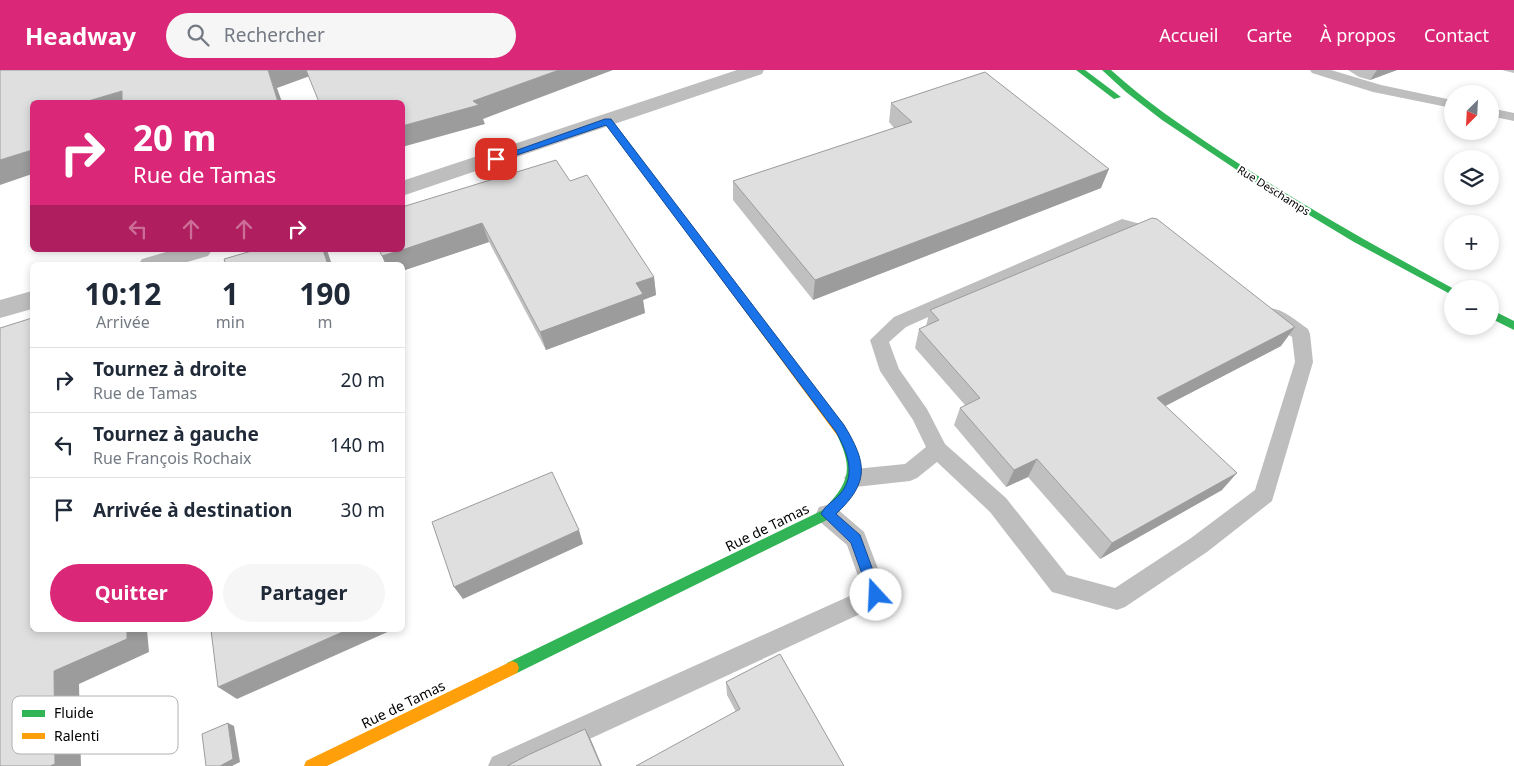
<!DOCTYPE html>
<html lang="fr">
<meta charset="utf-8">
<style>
body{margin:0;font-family:"Noto Sans",sans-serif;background:#f6f6f7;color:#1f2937;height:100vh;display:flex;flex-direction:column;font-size:19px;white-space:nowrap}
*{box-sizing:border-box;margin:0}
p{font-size:16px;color:#747a83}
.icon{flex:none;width:28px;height:28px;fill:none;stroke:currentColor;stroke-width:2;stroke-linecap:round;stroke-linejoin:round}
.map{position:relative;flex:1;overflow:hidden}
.sheet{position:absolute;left:30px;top:192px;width:375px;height:370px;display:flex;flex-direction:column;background:#fff;border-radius:8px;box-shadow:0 2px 8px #0003}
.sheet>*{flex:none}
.banner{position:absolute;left:30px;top:30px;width:375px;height:152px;border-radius:8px;box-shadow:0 2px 8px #0003;background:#db2777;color:#fff;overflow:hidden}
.needle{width:32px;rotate:204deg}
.controls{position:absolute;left:1444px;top:15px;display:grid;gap:10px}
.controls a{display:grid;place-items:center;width:55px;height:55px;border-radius:50%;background:#fff;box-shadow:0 2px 8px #0003;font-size:25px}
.pin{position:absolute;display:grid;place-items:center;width:42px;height:42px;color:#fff;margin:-21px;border-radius:10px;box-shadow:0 2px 8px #0006}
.me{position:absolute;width:55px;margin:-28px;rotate:340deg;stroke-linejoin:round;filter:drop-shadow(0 0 4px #0008)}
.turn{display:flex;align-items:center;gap:18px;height:105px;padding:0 20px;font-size:22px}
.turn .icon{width:65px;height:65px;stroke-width:2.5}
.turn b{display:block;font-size:35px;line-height:42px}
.lanes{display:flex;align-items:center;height:48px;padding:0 20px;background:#0003;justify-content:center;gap:25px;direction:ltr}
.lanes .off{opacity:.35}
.eta{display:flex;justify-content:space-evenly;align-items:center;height:85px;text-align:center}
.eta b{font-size:30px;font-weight:700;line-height:35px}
.button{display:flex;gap:10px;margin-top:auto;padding:10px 20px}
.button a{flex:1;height:58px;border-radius:30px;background:#db2777;color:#fff;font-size:20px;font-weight:700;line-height:58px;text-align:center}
.button a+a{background:#f6f6f7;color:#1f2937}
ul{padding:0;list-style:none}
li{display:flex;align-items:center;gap:15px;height:65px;padding:0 20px;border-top:1px solid #e0e1e3}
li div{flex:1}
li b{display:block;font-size:19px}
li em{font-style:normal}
header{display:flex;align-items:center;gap:30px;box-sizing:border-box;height:70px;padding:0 25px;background:#db2777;color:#fff}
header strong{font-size:24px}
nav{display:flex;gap:28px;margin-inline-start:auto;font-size:18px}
.search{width:350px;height:45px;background:#f6f6f7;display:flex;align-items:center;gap:12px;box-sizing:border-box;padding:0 18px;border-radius:28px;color:#747a83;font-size:19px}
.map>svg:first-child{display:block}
</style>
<header>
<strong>Headway</strong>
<div class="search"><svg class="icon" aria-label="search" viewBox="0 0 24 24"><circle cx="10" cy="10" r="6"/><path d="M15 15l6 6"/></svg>Rechercher</div>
<nav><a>Accueil</a><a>Carte</a><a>À propos</a><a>Contact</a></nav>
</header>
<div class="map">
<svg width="1514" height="696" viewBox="0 0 1514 696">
<rect width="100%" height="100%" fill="#fff"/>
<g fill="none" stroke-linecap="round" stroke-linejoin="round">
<path fill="#bebebe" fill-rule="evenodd" d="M1310 0H1331L1381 15 1452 30V38L1373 22 1312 3Z
M1490 38 1514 43V51L1490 46Z
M1122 149 1163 160 1165 164 1163 168 1157 170 1123 160 906 257 889 272 899 299 927 339 945 374 1006 428 1067 505 1115 518 1191 468 1255 420 1295 292 1292 267 1265 249 1262 244 1265 239C1279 235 1296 251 1308 259L1310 264 1313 292 1272 431 1207 482 1125 537 1117 540 1052 522 990 442 937 392 917 408 910 411 855 417 848 414 844 408 848 402 855 399 905 394 926 377 913 350 880 301 870 270 894 247Z
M827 435 835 437 864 462 888 525 884 533 531 696H488L492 687 863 520 847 475 819 451 816 444 819 437Z"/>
<path fill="#bebebe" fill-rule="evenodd" d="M737 0H764L762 4 402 126V111Z
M173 180H212L208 186 177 195H138L142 189Z
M32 221V239L0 248V230Z"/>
<path fill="#30b455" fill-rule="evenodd" d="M1076 0H1085L1121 27 1114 29Z
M1102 0H1111C1145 31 1182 56 1221 82 1296 132 1375 176 1454 219H1452V225L1354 172 1261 116 1162 50 1126 22Z
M605 49H611L663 118V122H657L605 53Z
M1490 239 1514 251V260L1490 248Z
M843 360 847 362C867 402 862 416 831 448L517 603 512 605 507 603 505 598 507 593 823 440C849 413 854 400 837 365L839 362Z"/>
<path fill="#ff9f0a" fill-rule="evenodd" d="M660 117 663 118 847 362 849 365 847 368H839L657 122V118Z
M512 591 517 593 519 598 517 603 327 696H304L306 691Z"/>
</g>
<path fill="#c0c0c0" d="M1348 0H1397L1370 10 1359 7Z
M1502 0H1514V3Z
M891 33 1101 118 813 230 733 130V111L894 58 889 52Z
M570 111 654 207 656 225 643 230 645 243 546 280 489 172 402 201V195H386L382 186Z
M930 240 1281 276 1165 336 1222 420 1100 489 1028 407 1006 417 954 355 960 338 965 335 915 278 919 259 926 256Z
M726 612 844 696 736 642 727 625Z"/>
<path fill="#9c9c9c" d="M268 0H307L310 6 277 18 282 32H278Z
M559 0H613L483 49 485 54 402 77V56Z
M1377 0H1397L1370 10Z
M122 21 130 32H85Z
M32 80V104L0 115V90Z
M1109 99 1101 118 813 230 815 210Z
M482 153 489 172 402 201V195H386L382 186Z
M323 180H327L332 195H328Z
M654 207 656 225 643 230 645 243 546 280 540 262 636 213Z
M1295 257 1281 276 1146 346 1157 328Z
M1037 389 1028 407 1006 417 1014 400Z
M1237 403 1222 420 1100 489 1112 473Z
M579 460 583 474 463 529 454 517Z
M127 560H147L149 582 79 614 81 696H50L54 601Z
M347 560H392L237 629 218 617Z
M228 653 234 656 240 692 232 696H220Z
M585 659 591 670 602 696H601Z"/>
<path fill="#dfdfdf" stroke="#9c9c9c" d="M0 0H268L278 32H122V21L85 32H32V80L0 90Z
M306 0H559L473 31 479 35 402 56V32H319Z
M985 2 1109 99 815 210 733 111 912 52 891 33Z
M556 90 570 111 587 105 654 207 636 213 643 224 540 262 482 153 402 180V137Z
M1152 148 1157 149 1295 257 1157 328 1237 403 1112 473 1037 389 1014 400 960 338 980 328 919 259 939 250 930 240Z
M255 180H323L328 195H226L224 189Z
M379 180H401L382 186Z
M32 248V560H127V569L54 601 55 694 50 696H0V258Z
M552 402 579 460 454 517 432 452Z
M211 560H347L218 617Z
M780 584 844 696H636L740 639 726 612Z
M228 653 233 689 220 696H206L202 664Z
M585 659 601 696H507L528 685Z"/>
<path fill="#1a73e8" stroke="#114b97" d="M605 49H611L844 355C867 393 870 412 836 444L860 465 882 525 881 529 876 531 871 529 851 473 821 444C825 435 834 431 840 424 857 405 847 381 836 362L606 55 499 91 492 89Z"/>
<g text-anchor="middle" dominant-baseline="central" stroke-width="4" stroke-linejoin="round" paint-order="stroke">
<g font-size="11" fill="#000" stroke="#fff">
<text transform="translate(1274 120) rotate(32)">Rue Deschamps</text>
</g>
<g font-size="14" fill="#000" stroke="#fff">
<text transform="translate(767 457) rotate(-26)">Rue de Tamas</text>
<text transform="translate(403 634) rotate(-26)">Rue de Tamas</text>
</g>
</g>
<rect x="12" y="626" width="166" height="58" rx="8" fill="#fff" stroke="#b2b2b2" stroke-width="1"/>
<rect x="22" y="640" width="23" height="7" fill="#30b455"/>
<rect x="22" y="663" width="23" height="6" fill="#ff9f0a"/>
<g font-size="14" fill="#000">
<text x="54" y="648">Fluide</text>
<text x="54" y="671">Ralenti</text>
</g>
</svg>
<div class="controls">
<a><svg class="needle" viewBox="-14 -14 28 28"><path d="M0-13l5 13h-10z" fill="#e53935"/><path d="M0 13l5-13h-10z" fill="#747a83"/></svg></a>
<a><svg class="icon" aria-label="layers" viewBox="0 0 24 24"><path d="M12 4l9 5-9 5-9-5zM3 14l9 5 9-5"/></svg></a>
<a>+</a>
<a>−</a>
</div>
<div class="pin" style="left:496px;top:89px;background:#d93025"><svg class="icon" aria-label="arrive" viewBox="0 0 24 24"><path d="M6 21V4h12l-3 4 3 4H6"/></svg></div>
<svg class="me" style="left:876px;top:525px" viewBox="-20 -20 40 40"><circle r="19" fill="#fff"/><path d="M0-13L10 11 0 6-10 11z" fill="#1a73e8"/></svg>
<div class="banner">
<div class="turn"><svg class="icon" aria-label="right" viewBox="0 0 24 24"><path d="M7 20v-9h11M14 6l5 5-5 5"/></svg><div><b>20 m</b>Rue de Tamas</div></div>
<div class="lanes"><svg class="icon off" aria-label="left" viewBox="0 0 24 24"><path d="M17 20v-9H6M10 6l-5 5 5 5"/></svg><svg class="icon off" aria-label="ahead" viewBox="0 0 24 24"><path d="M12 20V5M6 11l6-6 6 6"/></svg><svg class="icon off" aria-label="ahead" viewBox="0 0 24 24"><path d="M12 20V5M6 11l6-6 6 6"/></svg><svg class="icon" aria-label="right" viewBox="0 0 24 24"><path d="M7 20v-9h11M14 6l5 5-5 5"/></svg></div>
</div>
<section class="sheet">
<div class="eta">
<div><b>10:12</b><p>Arrivée</p></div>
<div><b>1</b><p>min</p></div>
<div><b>190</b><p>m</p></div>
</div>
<ul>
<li><svg class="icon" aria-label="right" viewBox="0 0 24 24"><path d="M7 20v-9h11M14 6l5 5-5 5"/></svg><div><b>Tournez à droite</b><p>Rue de Tamas</p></div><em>20 m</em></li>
<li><svg class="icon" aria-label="left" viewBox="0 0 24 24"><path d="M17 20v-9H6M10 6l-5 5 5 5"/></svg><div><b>Tournez à gauche</b><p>Rue François Rochaix</p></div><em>140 m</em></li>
<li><svg class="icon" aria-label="arrive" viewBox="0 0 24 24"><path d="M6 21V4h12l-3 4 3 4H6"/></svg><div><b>Arrivée à destination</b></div><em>30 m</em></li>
</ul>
<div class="button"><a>Quitter</a><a>Partager</a></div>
</section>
</div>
